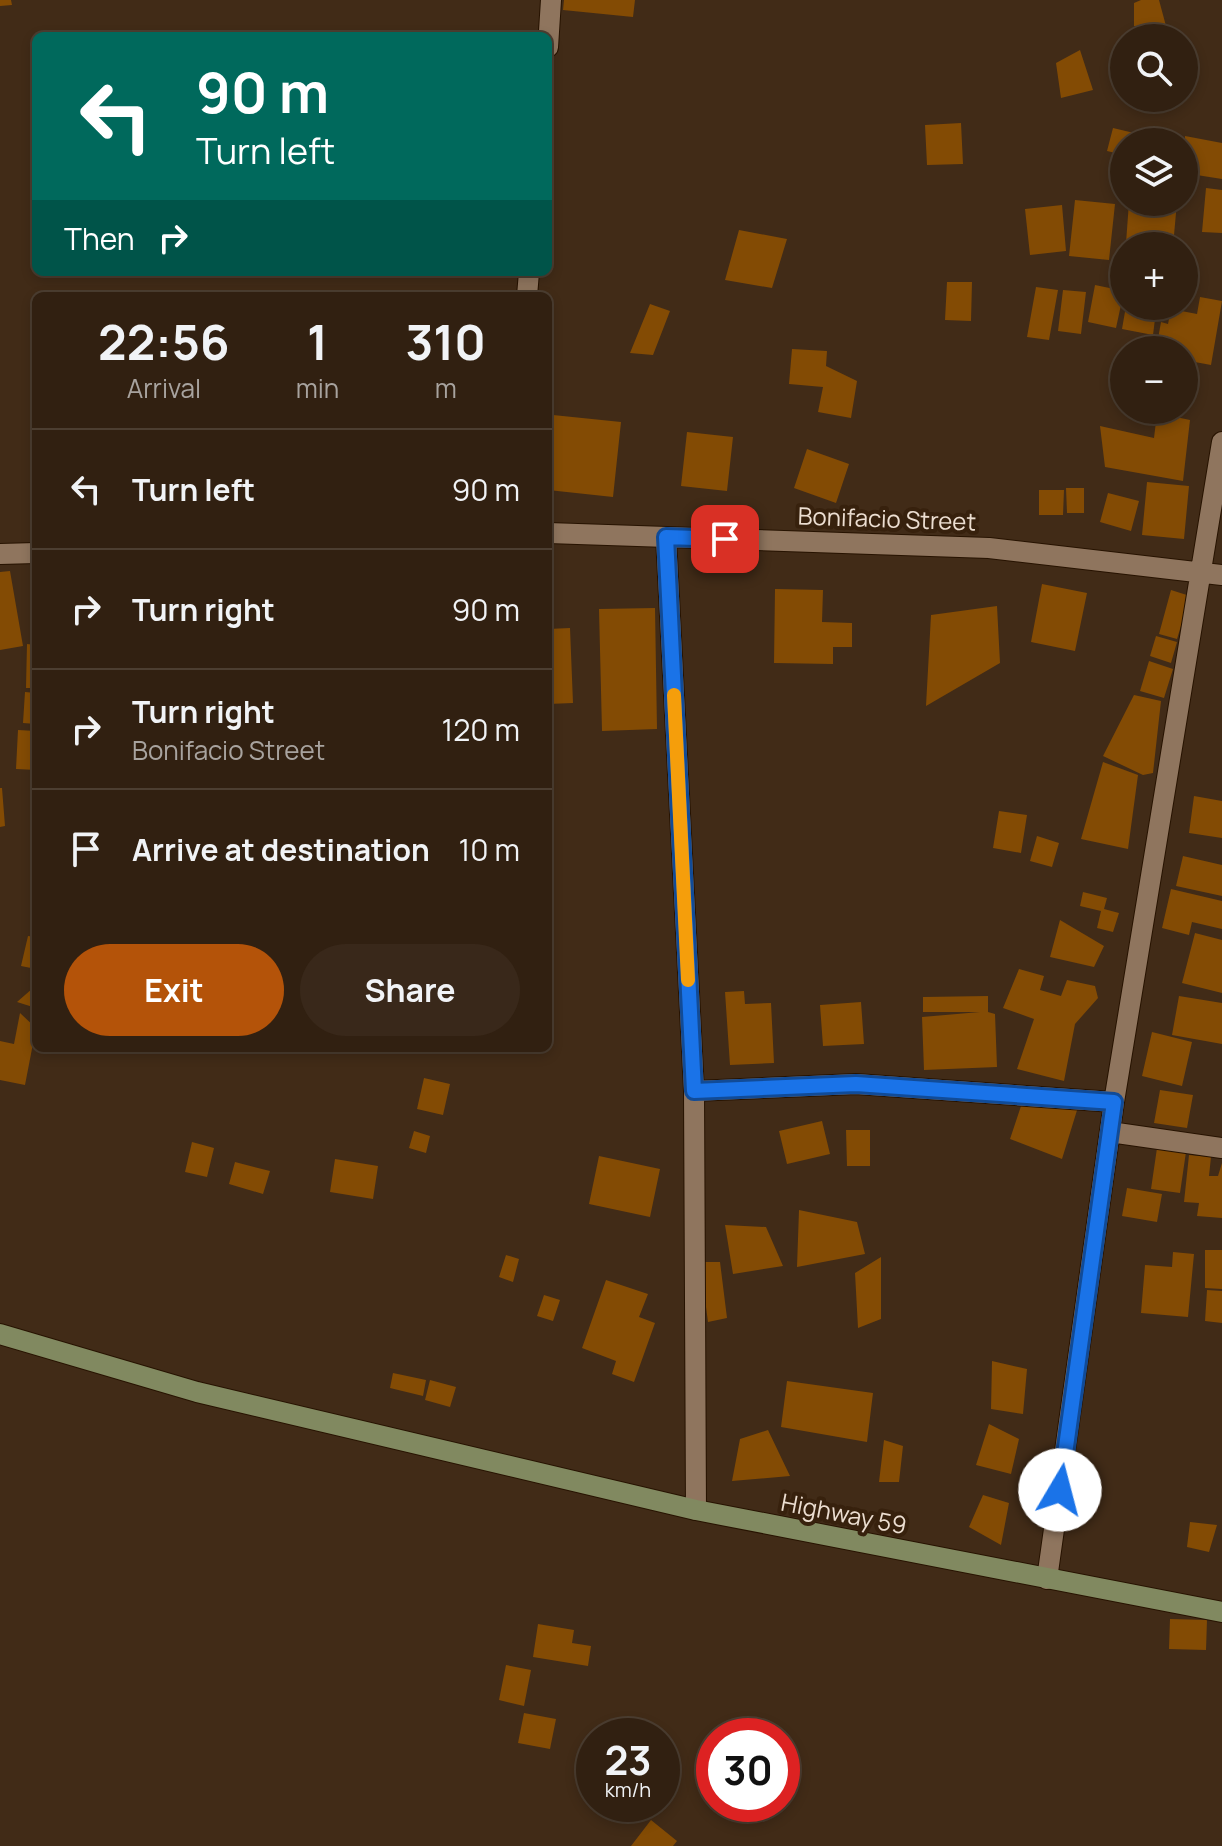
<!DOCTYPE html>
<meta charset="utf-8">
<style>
body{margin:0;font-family:Manrope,sans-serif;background:#39281a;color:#f1f3f6;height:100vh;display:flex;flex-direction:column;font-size:30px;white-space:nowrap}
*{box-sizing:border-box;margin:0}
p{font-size:26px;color:#a8a39f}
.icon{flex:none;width:44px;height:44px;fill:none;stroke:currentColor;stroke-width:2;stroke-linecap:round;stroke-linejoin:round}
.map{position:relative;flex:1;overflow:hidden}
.side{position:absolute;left:32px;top:292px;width:520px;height:760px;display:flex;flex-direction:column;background:#312011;border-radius:12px;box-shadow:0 4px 12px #0003,0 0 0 2px #4c3e31}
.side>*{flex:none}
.hud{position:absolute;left:32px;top:32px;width:520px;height:244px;border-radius:12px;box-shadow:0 4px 12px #0003,0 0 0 2px #4c3e31;background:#00695c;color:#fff;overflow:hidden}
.tools{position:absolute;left:1110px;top:24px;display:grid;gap:16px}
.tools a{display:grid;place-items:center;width:88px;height:88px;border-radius:50%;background:#312011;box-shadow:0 4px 12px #0003,0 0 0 2px #4c3e31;font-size:40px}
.speed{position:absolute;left:576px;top:1718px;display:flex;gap:16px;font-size:40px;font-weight:700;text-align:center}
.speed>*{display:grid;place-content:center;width:104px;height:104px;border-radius:50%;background:#312011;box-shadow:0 4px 12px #0003,0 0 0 2px #4c3e31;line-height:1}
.speed small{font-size:20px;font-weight:400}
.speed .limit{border:12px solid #d22;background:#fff;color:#111}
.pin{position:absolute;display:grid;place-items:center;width:68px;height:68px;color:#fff;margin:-34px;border-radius:16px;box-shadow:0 4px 12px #0006}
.me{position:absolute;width:88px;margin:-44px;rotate:8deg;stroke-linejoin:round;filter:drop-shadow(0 0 6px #0008)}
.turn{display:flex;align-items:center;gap:28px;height:168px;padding:0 32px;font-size:36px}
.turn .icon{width:104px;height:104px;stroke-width:2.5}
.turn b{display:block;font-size:56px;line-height:68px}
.then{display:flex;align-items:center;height:76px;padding:0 32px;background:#0003;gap:16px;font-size:30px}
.eta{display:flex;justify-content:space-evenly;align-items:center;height:136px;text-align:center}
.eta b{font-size:48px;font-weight:700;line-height:56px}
.primary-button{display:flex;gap:16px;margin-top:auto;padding:16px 32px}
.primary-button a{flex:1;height:92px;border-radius:48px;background:#b45309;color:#fff;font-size:32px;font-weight:700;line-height:92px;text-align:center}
.primary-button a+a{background:#39281a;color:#f1f3f6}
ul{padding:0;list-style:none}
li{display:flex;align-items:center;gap:24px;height:120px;padding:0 32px;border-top:2px solid #4c3e31}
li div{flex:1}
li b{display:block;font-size:30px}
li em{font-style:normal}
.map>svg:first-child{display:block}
</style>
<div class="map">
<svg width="1222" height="1846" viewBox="0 0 1222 1846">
<rect width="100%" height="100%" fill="#412b17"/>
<path fill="#834b04" d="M0 0H11L12 5 0 6Z
M564 0H635L633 17 563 10Z
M1141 0H1159L1166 26H1134V3Z
M1080 50 1093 90 1061 98 1056 63Z
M961 123 963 164 927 165 925 125Z
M1113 128 1134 133 1132 142H1124V155L1107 151Z
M1185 136 1222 143V179L1184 173Z
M1206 188 1222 190V233L1202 232Z
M1075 200 1115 204 1109 260 1069 256Z
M1129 202H1177L1173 246 1126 243Z
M1062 205 1066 251 1030 255 1025 209Z
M739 230 787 239 772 288 725 280Z
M947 282H972L971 321 945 320Z
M1095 285 1124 291 1116 328 1088 322Z
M1036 287 1058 290 1049 340 1027 337Z
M1063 290 1086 292 1081 334 1058 331Z
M1200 297 1222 301 1211 365 1184 360V350H1156L1161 322 1168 324 1171 309 1197 314Z
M650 304 670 311 653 355 630 353Z
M1126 306H1167L1165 320 1155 319 1153 335 1122 329Z
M792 349 827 351 826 366 857 381 851 418 818 412 823 387 789 384Z
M1157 413 1190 420 1183 481 1105 467 1100 426 1154 438Z
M553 415 621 422 613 497 548 490Z
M687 432 733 437 727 491 681 486Z
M807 449 849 464 836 503 794 488Z
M1147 482 1189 486 1184 539 1142 535Z
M1066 488H1084V513H1067Z
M1039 490H1064L1063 515H1039Z
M1108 493 1139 501 1131 531 1100 522Z
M10 571 23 646 0 650V572Z
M1042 584 1087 593 1075 651 1031 642Z
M775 589 823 590 822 622 852 623V647H833V664L774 663Z
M1171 590 1190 596 1177 639 1159 634Z
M997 606 1000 663 926 706 931 615Z
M655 608 657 729 602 731 599 609Z
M570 628 573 703 548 704V629Z
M1156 636 1177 642 1171 663 1150 656Z
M27 644 36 645V688H26Z
M1149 661 1173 669 1164 698 1140 691Z
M25 692 36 693V724L23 723Z
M1134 695 1161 701 1153 773 1143 775 1103 756Z
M18 730 36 731V770L16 769Z
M1103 762 1138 775 1128 849 1081 839Z
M0 788H2L5 826 0 827Z
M1194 796 1222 801V838L1189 833Z
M999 811 1027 815 1021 853 993 848Z
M1037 836 1059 843 1052 867 1030 861Z
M1183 856 1222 865V896L1176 886Z
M1171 889 1222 901V929L1192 922 1189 935 1162 928Z
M1083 892 1107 898 1104 909 1119 913 1113 932 1097 928 1101 911 1080 906Z
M1060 920 1104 946 1094 967 1050 957Z
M1195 933 1222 940V993L1182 983Z
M28 936 36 937V969L21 966Z
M1019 969 1044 976 1040 990 1061 996 1067 980 1095 986 1098 998 1075 1024 1064 1081 1017 1069 1034 1019 1003 1008Z
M36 980V1008L17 1002 33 988Z
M744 991 745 1004 771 1003 774 1063 730 1065 725 992Z
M988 996V1012L995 1014 997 1067 924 1070 922 1017 980 1012H923V997Z
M1179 996 1222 1003V1044L1172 1035Z
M861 1002 864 1044 823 1046 820 1005Z
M20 1013 36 1028 25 1085 0 1080V1041L14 1044Z
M1152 1032 1192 1042 1182 1086 1142 1076Z
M424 1078 450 1084 443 1115 417 1109Z
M1160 1090 1193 1095 1187 1128 1154 1123Z
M1021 1106 1078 1107 1062 1159 1010 1139Z
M822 1121 830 1154 787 1164 779 1131Z
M846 1130H870V1166H847Z
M414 1131 430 1136 426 1153 409 1148Z
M192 1142 214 1148 207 1177 185 1172Z
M1157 1148 1186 1152 1180 1193 1151 1189Z
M1189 1155 1211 1157 1209 1176H1218L1222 1163V1218L1197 1216 1199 1203 1184 1202Z
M599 1156 660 1169 650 1217 589 1204Z
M335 1159 378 1166 373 1199 330 1192Z
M235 1162 270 1171 263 1194 229 1184Z
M1127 1188 1162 1194 1157 1222 1122 1216Z
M799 1210 857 1222 865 1254 797 1267Z
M725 1225 766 1227 783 1266 733 1274Z
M1205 1250H1222V1289L1205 1288Z
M1173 1252 1194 1254 1188 1317 1141 1313 1145 1265 1172 1267Z
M506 1255 519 1259 513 1282 499 1277Z
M881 1257V1319L858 1328 855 1273Z
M700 1262H720L727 1318 708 1322Z
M606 1280 648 1294 639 1317 655 1323 634 1382 612 1374 616 1361 582 1348Z
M1207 1290 1222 1291V1323L1205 1321Z
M544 1295 560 1300 553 1321 537 1316Z
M992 1361 1027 1369 1023 1414 991 1409Z
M393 1373 426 1380 423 1396 390 1388Z
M430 1380 456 1387 450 1407 425 1400Z
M787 1381 873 1393 867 1442 781 1427Z
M989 1424 1019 1439 1011 1474 976 1465Z
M768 1430 790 1476 732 1481 740 1439Z
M884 1440 903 1446 899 1482H879Z
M983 1495 1009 1503 1001 1545 969 1527Z
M1190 1522 1217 1525 1209 1552 1187 1547Z
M1170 1619 1207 1620 1206 1650 1169 1649Z
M538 1624 574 1630 572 1643 591 1646 588 1666 533 1657Z
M506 1665 531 1670 524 1706 499 1700Z
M524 1713 556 1719 550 1749 518 1743Z
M651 1820 677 1841 673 1846H631Z"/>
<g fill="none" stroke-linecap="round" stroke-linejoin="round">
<g stroke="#271301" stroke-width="22">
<path id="street" d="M548 47 551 0
M527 296 529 272
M548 533 989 548 1222 575
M666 537 694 1091 696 1510
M0 554 36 553
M694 1091 856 1084 1114 1102
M1110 1132 1222 1148
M1047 1579 1114 1102 1222 442"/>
</g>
<g stroke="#271301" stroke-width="22">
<path id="secondary" d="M0 1334 197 1392 696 1510 1222 1612"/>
</g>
<use href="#street" stroke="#8f755e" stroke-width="20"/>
<use href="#secondary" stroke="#818960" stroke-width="20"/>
</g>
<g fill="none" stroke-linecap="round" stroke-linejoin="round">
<g stroke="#114b97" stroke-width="20">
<path id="route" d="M725 539 666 537 694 1091 856 1084 1114 1102 1060 1490"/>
</g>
<use href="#route" stroke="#1a73e8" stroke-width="14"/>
<path stroke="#f59e0b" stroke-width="14" d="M674 695 688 980"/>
</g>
<g text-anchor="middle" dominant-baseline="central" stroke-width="8" stroke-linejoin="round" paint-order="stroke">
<g font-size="24" fill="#ecded1" stroke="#37210d">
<text transform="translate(887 518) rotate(2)">Bonifacio Street</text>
<text transform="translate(844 1513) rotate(11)">Highway 59</text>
</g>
</g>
</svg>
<div class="tools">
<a><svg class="icon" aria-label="search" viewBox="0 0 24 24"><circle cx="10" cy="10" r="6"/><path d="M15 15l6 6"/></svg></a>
<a><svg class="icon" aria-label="layers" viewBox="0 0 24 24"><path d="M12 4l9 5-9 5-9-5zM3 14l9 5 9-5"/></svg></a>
<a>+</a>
<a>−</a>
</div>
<div class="speed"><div>23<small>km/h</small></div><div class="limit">30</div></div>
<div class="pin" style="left:725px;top:539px;background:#d93025"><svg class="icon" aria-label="arrive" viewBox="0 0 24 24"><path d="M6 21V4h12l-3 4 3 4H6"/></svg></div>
<svg class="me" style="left:1060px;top:1490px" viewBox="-20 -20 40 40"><circle r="19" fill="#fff"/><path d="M0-13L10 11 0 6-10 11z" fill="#1a73e8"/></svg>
<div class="hud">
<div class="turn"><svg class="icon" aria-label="left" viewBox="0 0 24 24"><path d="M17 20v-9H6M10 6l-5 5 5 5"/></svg><div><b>90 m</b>Turn left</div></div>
<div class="then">Then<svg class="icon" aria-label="right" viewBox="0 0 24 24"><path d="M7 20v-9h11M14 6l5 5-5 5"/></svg></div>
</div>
<section class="side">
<div class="eta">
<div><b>22:56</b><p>Arrival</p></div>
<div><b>1</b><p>min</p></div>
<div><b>310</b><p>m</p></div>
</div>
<ul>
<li><svg class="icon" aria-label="left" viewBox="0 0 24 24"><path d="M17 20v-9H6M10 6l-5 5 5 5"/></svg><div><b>Turn left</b></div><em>90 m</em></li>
<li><svg class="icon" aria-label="right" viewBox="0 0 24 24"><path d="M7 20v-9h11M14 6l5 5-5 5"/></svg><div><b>Turn right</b></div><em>90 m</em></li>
<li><svg class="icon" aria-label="right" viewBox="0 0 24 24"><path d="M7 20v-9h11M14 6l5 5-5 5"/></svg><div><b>Turn right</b><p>Bonifacio Street</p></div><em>120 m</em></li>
<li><svg class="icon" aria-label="arrive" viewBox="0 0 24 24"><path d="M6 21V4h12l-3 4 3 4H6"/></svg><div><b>Arrive at destination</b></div><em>10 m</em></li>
</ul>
<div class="primary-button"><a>Exit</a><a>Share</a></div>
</section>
</div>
